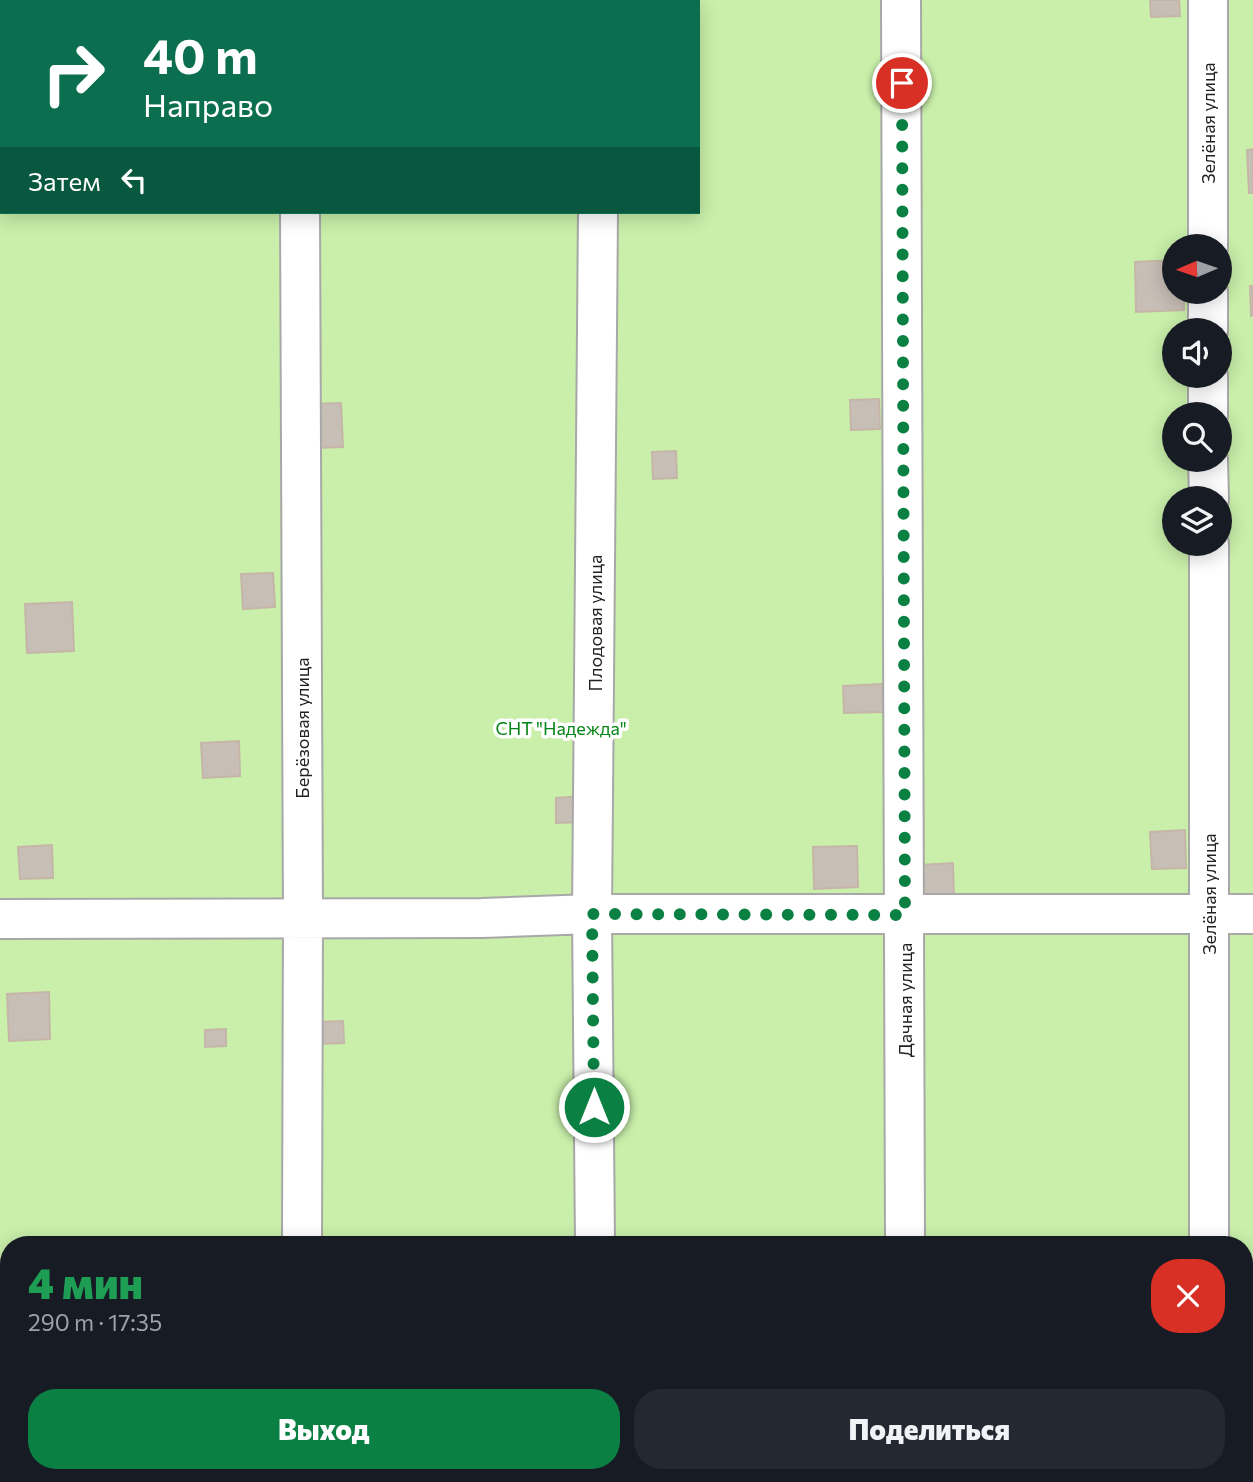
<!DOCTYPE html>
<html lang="ru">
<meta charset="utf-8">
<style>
body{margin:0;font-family:Commissioner,sans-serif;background:#242831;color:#f1f3f6;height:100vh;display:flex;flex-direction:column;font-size:26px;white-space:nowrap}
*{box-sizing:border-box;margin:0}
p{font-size:23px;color:#9ea1a6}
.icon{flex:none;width:38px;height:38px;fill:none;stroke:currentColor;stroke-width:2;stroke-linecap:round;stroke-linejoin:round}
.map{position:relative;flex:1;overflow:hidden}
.sheet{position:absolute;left:0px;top:1236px;width:1253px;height:247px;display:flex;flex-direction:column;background:#171b24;border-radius:28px 28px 0 0;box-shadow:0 4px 18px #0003}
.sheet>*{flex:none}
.hud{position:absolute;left:0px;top:0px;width:700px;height:214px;box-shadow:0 4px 18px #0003;background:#0b6e4f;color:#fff;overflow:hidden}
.needle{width:46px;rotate:268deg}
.fabs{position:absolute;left:1162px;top:234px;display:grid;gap:14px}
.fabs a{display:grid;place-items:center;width:70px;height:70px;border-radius:50%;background:#171b24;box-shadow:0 4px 18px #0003;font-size:35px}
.pin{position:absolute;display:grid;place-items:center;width:60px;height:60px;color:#fff;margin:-30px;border:4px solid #fff;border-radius:50%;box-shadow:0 2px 7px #0007}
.me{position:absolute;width:77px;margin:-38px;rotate:0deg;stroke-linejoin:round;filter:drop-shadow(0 0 5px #0008)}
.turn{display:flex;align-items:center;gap:24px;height:147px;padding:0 28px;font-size:32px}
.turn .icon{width:91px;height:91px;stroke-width:2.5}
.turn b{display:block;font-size:49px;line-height:60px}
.then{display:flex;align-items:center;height:66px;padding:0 28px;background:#0003;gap:14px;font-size:26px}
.round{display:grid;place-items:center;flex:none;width:74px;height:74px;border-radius:28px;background:#242831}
.overview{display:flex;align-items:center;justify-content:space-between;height:119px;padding:0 28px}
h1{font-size:42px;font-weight:800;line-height:52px;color:#1e9e55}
.action{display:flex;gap:14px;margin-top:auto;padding:14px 28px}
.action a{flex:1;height:80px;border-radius:28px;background:#0b8043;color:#fff;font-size:28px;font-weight:800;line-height:80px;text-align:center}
.action a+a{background:#242831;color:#f1f3f6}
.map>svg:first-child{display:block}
</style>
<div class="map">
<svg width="1253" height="1482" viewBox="0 0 1253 1482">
<rect width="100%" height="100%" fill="#f2efe7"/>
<path fill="#c9efaa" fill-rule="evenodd" d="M0 0H1253V1482H0ZM2 2H698V212H2ZM1174 247H1220V292H1174ZM1174 331H1220V376H1174ZM1174 415H1220V460H1174ZM1174 499H1220V544H1174ZM9 1244H1244V1474H9Z"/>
<path fill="#c7beb6" stroke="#c5b6a8" stroke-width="2" d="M1150 0H1179L1180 16 1151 17Z
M1253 149V193H1249L1247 150Z
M1174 260V292H1184V310L1136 312 1135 262Z
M1250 286H1253V315L1251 316Z
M879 399 880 429 851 430 850 400Z
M341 403 343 447 312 448 310 404Z
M676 451 677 478 653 479 652 452Z
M273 573 275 607 243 609 241 574Z
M72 602 74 651 27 653 25 604Z
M882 684 883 712 844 713 843 686Z
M239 741 240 776 203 778 201 743Z
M583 796 584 822 556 823V798Z
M1185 830 1186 868 1152 869 1150 832Z
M52 845 53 878 20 879 18 847Z
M857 846 858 887 814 889 813 847Z
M953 863 954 896 922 897 921 865Z
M49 992 50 1039 9 1041 7 994Z
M343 1021 344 1043 316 1044 314 1022Z
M226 1029V1046L205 1047V1030Z"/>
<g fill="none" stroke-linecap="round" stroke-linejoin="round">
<g stroke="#a8a8a8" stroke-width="42">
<path id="minor" d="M298 0V2
M901 0 905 1244
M1208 0V247
M600 2V0
M300 212 303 917 302 1244
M1208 292V331
M1208 376V415
M1208 460 1209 499
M1209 544V1244
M0 919 482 918 592 914H1253
M595 1244 592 914 598 212
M597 1474V1482
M300 1482V1474
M905 1482V1474
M1209 1482V1474"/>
</g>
<use href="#minor" stroke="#fff" stroke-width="38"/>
</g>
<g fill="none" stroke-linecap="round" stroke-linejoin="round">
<path stroke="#0b8043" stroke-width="12" stroke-dasharray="0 21.6" d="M594 1107 592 914 905 915 902 83"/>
</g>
<g text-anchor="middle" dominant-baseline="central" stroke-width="7" stroke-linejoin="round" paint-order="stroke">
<g font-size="18" fill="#212121" stroke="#fff">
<text transform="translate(1208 123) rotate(-90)">Зелёная улица</text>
<text transform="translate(595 623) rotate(-90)">Плодовая улица</text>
<text transform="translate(302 728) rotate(-90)">Берёзовая улица</text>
<text transform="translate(1209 894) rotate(-90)">Зелёная улица</text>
<text transform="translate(905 1000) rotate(-90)">Дачная улица</text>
</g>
<g font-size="18" fill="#048515" stroke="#fff">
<text x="561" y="728">СНТ "Надежда"</text>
</g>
</g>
</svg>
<div class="fabs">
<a><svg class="needle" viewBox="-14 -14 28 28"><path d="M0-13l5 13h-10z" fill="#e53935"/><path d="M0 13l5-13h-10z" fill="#9ea1a6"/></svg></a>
<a><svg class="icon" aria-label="sound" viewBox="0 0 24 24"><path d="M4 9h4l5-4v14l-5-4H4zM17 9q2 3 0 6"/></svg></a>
<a><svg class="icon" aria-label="search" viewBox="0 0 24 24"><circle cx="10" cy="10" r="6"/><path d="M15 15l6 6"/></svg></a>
<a><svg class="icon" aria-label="layers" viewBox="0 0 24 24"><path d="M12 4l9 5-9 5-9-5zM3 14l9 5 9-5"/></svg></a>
</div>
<div class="pin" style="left:902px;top:83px;background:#d93025"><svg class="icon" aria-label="arrive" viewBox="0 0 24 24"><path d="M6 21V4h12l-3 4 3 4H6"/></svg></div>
<svg class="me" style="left:594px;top:1107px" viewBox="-20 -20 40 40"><circle r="17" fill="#0b8043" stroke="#fff" stroke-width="3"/><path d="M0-11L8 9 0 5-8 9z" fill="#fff"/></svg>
<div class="hud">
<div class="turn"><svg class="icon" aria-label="right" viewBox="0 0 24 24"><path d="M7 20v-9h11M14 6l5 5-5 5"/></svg><div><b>40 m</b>Направо</div></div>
<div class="then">Затем<svg class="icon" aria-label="left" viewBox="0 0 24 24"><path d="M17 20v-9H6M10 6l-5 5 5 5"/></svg></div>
</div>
<section class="sheet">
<div class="overview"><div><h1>4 мин</h1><p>290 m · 17:35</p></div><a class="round" style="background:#d93025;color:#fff"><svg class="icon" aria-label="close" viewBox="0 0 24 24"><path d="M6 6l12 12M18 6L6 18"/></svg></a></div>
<div class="action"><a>Выход</a><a>Поделиться</a></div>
</section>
</div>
